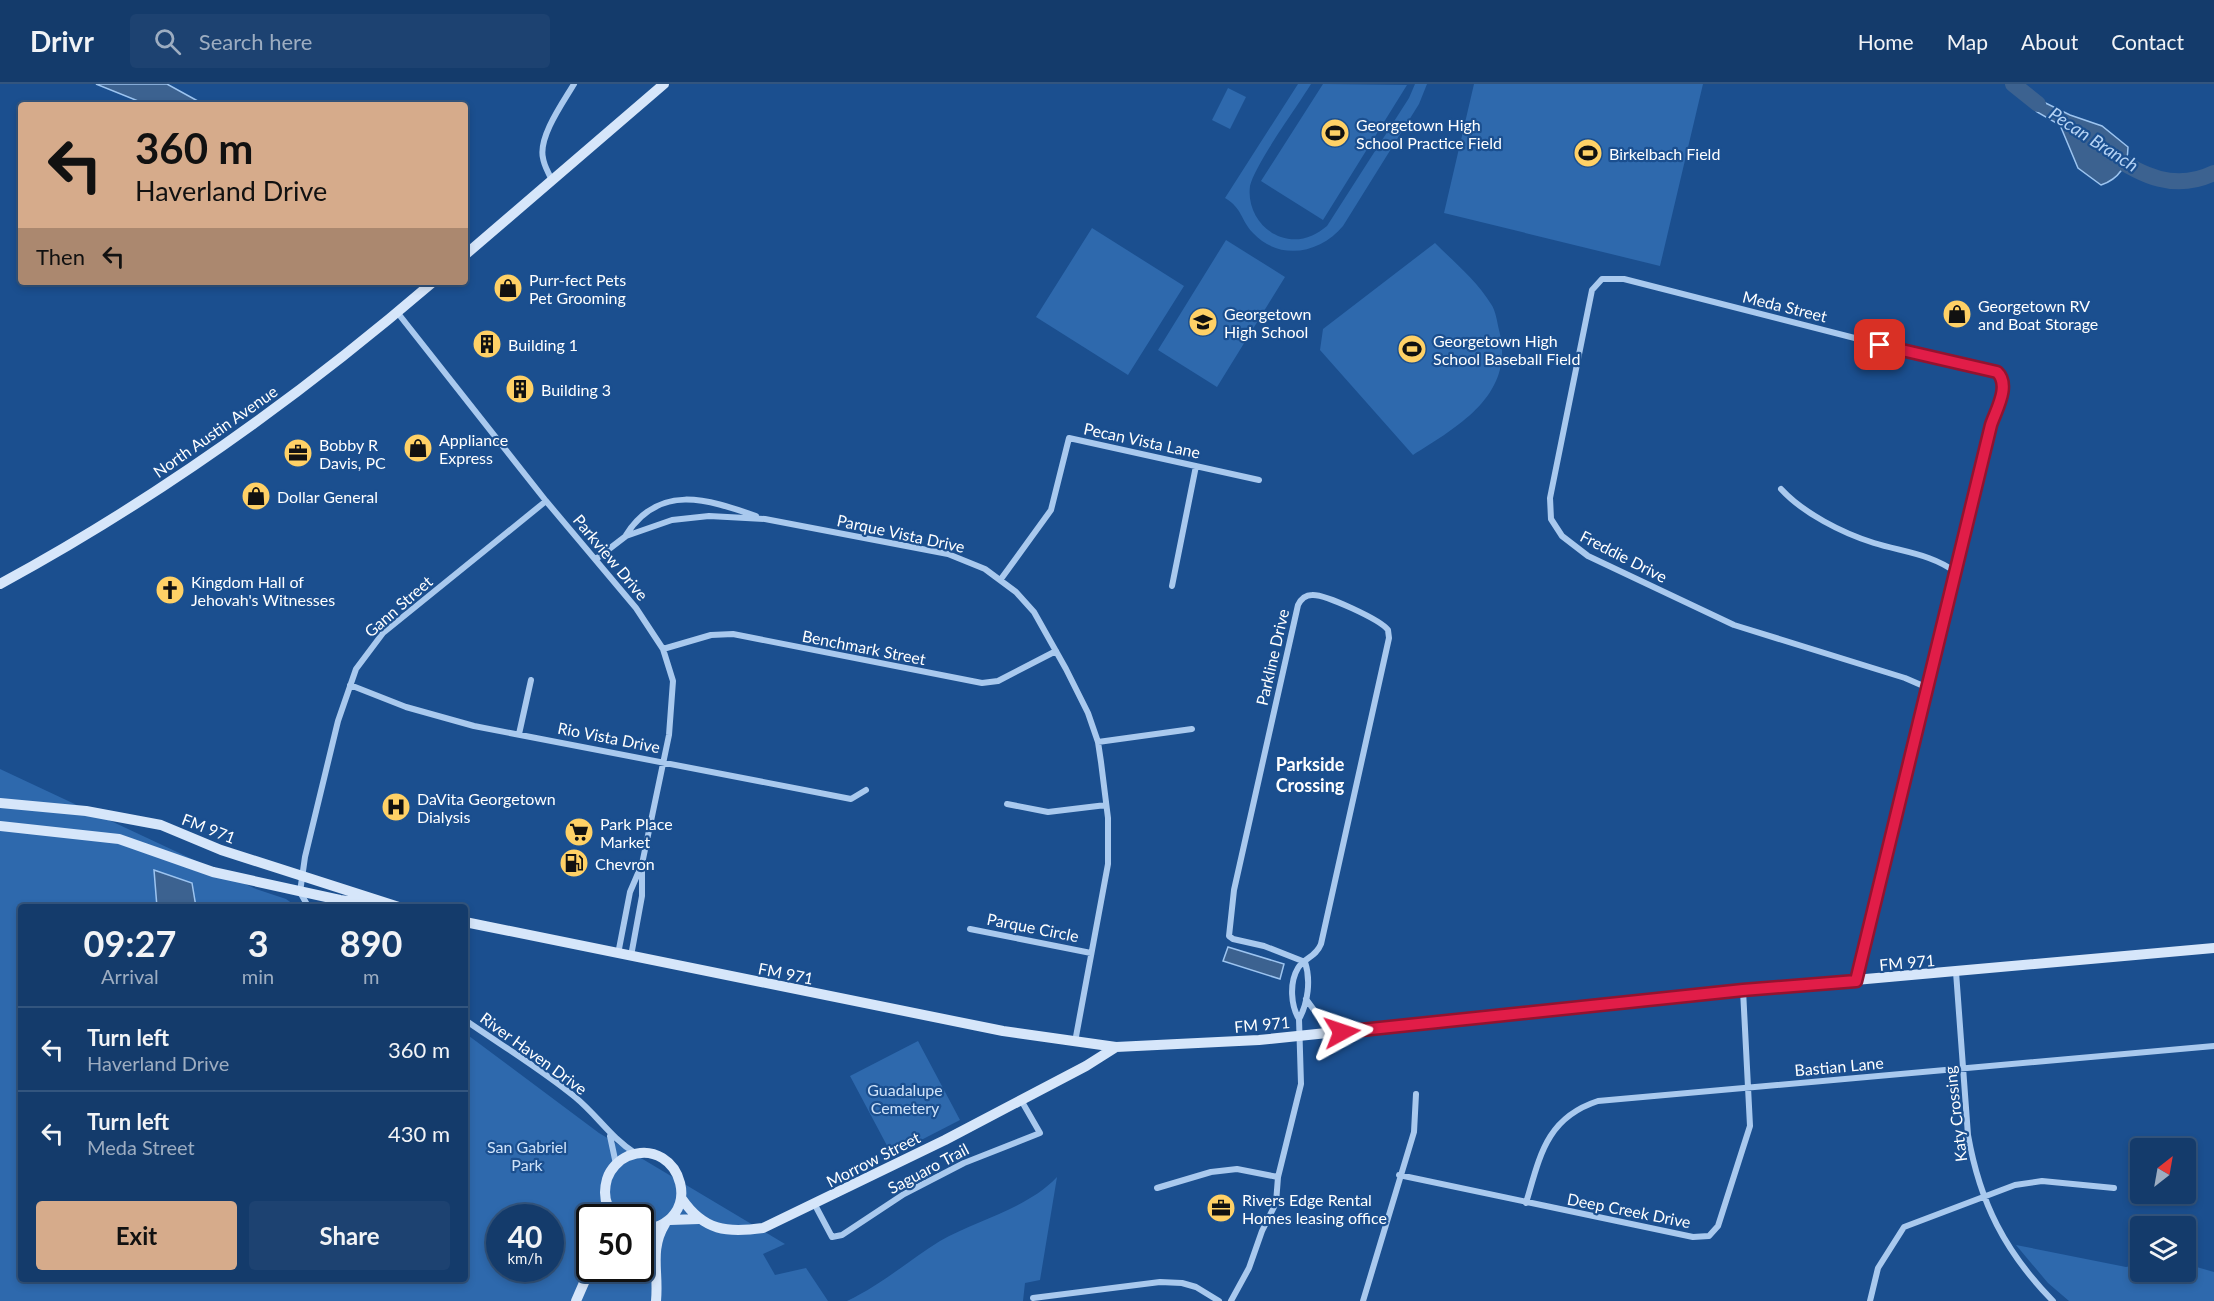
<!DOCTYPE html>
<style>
body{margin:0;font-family:Lato,sans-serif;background:#1d4271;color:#f1f3f6;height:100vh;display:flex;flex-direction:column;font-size:22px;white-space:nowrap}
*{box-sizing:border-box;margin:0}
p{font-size:20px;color:#9dadc1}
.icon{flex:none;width:33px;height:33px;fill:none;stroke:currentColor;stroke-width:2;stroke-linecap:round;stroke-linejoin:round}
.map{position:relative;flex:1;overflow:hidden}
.side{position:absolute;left:18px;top:820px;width:450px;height:378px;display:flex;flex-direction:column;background:#143b6b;border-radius:6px;box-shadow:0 3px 9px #0003,0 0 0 2px #33557e}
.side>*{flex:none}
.top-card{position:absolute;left:18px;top:18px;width:450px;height:183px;border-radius:6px;box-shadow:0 3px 9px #0003,0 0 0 2px #33557e;background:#d6ab8b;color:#111;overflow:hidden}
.needle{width:39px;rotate:31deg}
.buttons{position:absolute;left:2130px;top:1054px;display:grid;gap:12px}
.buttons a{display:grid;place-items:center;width:66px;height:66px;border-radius:6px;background:#143b6b;box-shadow:0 3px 9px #0003,0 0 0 2px #33557e;font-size:30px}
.speed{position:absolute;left:486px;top:1120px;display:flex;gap:12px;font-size:30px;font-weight:700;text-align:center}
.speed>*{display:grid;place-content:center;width:78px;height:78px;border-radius:50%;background:#143b6b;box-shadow:0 3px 9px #0003,0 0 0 2px #33557e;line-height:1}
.speed small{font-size:15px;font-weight:400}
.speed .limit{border:3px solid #111;border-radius:9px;background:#fff;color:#111}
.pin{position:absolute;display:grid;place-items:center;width:51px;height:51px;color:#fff;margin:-26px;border-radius:12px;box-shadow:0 3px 9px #0006}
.me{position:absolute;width:66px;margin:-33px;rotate:85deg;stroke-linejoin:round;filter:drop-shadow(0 0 4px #0008)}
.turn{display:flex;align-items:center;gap:21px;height:126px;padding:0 18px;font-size:27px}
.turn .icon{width:78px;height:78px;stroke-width:2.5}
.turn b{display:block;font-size:42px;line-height:51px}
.then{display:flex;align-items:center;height:57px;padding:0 18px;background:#0003;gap:12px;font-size:22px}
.eta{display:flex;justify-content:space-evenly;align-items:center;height:102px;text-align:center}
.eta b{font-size:36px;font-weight:700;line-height:42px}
.button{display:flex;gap:12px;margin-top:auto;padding:12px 18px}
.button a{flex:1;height:69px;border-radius:6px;background:#d6ab8b;color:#111;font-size:24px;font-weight:700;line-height:69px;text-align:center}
.button a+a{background:#1d4271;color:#f1f3f6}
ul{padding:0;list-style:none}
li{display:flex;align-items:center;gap:18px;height:84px;padding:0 18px;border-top:2px solid #33557e}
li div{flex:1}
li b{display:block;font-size:22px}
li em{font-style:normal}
header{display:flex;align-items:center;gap:36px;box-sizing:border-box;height:84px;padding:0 30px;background:#143b6b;border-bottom:2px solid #33557e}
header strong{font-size:28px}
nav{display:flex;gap:33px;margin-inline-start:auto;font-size:21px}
.search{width:420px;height:54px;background:#1d4271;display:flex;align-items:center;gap:15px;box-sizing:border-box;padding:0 21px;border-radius:6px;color:#9dadc1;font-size:22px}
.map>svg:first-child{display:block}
</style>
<header>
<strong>Drivr</strong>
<div class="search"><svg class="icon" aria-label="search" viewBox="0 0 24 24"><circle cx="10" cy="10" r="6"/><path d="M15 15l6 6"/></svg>Search here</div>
<nav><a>Home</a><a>Map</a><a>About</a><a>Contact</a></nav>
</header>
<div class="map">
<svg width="2214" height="1217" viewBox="0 0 2214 1217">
<rect width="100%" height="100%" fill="#1b4f8f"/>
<path fill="#2e69ad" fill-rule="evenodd" d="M1298 0H1311C1297 23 1255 80 1250 102 1247 124 1260 146 1281 153 1298 159 1314 153 1327 142L1409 14 1415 0H1427L1419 20 1343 142C1320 170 1279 177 1253 149 1240 135 1243 125 1225 114Z
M1323 0 1407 1 1323 136 1261 97Z
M1474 0H1703L1660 182 1444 129Z
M1228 4 1246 13 1230 45 1212 36Z
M1092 144 1184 202 1128 291 1036 233Z
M1226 156 1285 193 1217 303 1158 266Z
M1435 159C1454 178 1477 197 1491 220 1496 227 1497 238 1499 246 1516 310 1459 342 1413 371L1320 266 1323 245Z
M0 685 256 805 286 815 297 823 21 824V1196H465V949L599 1049 785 1160 763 1170 775 1191 806 1184 828 1217H0ZM500 1134H550V1185H500ZM590 1134H640V1185H590Z
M918 957 960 1036 892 1071 850 992Z
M1057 1093 1040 1196 1025 1199 1023 1217H847C881 1201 908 1177 940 1157 978 1135 1027 1125 1057 1093Z
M2016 1161 2126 1183 2140 1180V1188H2186V1180L2214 1188V1217H2069L2048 1199Z"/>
<path fill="#3c6290" stroke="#9cc4f0" stroke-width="1.5" d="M96 0H167L205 21H148Z
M2011 2 2070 31 2102 42 2128 63C2128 81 2119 95 2101 101L2078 84 2060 41 2037 28Z
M154 786 192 799 196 823H157Z
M1228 863 1284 880 1280 895 1223 877Z"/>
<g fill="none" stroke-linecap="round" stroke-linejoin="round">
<path stroke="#3c6290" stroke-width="16" d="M2013 0 2038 20
M2108 69C2142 92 2175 108 2214 89"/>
<path stroke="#a9c9ee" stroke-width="6" d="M552 97C549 89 544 82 543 74 538 53 564 17 574 0
M397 228 546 417 636 524 663 565 673 597 669 651 642 780 630 808 618 870
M1781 405C1803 429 1842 449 1874 459 1903 468 1932 470 1957 489
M626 451C659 399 707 415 756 432
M596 475 626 452 672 436 709 432 765 435 948 470 985 485 1016 508 1034 528 1066 585 1088 629 1098 658 1101 678 1108 734V780L1075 958
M1001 495 1051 426 1069 354 1259 396
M1172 502 1196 382
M663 565 711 551 733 550 982 599 998 597 1056 567
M350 601 406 623 474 642 851 715 866 706
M519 650 531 596
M1098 658 1192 645
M1007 720 1048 728 1106 721
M309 824 300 808 305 773 338 637 356 585 383 549 546 417
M970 845 1091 869
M631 872 642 812V784
M1956 888 1968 1051C1980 1119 2005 1168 2053 1217
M1856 896 1991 341 2004 301 2002 292 1997 288 1968 283 1624 195H1602L1592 206 1550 414 1551 435 1562 452 1588 472 1734 541 1905 594 1928 604
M1306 915 1322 937 1338 946
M1299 935C1291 922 1289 899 1298 884 1304 874 1316 873 1321 860L1389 554 1388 546C1381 536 1325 510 1312 511 1305 511 1301 515 1298 521L1234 806 1229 852 1233 855 1264 862 1305 878
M465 936C501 961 541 985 575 1013 597 1031 611 1054 635 1069
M610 1052 616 1080
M1399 1091 1693 1153 1709 1152 1718 1142 1750 1042 1743 906
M1157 1104 1211 1088 1237 1085 1278 1093
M1526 1119C1540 1072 1546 1034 1598 1017L2214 962
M815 1121 832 1153 842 1151 904 1110 964 1079 1040 1049 1021 1016
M1033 1214 1160 1198 1182 1199 1196 1203 1219 1217
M1231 1217 1249 1184 1262 1147 1276 1119 1278 1093 1301 1000 1299 935C1308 919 1311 896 1305 878
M1363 1217 1414 1048 1416 1010
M1870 1217 1878 1184 1904 1143 2015 1101 2042 1097 2114 1104"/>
<path stroke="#d6e6fa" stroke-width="10" d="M465 171 664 0
M0 500C155 416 299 313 433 198
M0 719 86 727 161 741 221 766 402 824
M0 742 119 755 213 788 340 816 377 821
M465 838 1003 947 1116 963 1259 956 1743 906 2214 864
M682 1115C704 1147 727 1149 763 1144L945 1056 1086 982 1116 963
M616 1134C605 1123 603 1109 607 1095 610 1085 619 1076 628 1072 682 1051 709 1141 640 1146
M670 1136 699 1135
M576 1217 590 1185
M656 1217C659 1188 649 1166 665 1140"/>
</g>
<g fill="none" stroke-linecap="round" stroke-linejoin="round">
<g stroke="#92132f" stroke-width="15">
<path id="route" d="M1342 948 1743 906 1856 897 1991 341C1996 326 2011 301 1997 288L1880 261"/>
</g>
<use href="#route" stroke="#e11d48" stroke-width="10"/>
</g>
<defs>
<g id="stadium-disc" transform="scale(1.5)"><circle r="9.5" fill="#ffd166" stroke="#1b4f8f"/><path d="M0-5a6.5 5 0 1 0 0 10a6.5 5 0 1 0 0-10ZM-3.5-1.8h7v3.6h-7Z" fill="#111"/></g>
<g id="shop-disc" transform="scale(1.5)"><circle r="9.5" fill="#ffd166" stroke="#1b4f8f"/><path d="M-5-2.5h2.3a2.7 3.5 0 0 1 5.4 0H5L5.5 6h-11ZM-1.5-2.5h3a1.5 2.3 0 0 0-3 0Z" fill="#111"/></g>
<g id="school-disc" transform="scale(1.5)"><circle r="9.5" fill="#ffd166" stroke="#1b4f8f"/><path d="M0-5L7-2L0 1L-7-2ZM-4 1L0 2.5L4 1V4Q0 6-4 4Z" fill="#111"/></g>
<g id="building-disc" transform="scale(1.5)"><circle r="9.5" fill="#ffd166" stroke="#1b4f8f"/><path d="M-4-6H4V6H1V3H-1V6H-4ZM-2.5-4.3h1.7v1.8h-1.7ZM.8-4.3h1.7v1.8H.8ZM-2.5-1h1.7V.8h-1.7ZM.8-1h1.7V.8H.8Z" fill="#111"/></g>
<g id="office-disc" transform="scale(1.5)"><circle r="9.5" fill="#ffd166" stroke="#1b4f8f"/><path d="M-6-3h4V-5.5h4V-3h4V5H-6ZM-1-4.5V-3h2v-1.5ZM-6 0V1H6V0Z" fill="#111"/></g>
<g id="church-disc" transform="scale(1.5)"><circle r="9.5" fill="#ffd166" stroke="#1b4f8f"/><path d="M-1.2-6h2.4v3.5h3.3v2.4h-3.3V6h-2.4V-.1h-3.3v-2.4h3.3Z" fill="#111"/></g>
<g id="hospital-disc" transform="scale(1.5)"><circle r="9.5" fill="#ffd166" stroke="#1b4f8f"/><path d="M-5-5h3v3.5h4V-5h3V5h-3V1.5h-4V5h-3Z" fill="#111"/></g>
<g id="supermarket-disc" transform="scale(1.5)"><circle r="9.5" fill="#ffd166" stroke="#1b4f8f"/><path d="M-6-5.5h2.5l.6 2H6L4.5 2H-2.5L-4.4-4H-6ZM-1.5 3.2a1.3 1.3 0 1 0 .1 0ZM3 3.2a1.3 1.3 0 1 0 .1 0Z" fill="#111"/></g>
<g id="fuel-disc" transform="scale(1.5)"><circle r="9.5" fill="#ffd166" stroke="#1b4f8f"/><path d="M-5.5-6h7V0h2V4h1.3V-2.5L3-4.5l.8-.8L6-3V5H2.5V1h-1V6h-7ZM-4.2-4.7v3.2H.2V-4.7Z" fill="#111"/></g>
</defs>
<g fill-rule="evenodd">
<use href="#stadium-disc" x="1335" y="49"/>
<use href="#stadium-disc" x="1588" y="69"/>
<use href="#shop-disc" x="508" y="204"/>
<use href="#shop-disc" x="1957" y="230"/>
<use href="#school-disc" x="1203" y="238"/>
<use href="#building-disc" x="487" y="260"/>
<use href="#stadium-disc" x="1412" y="265"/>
<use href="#building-disc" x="520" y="305"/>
<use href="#shop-disc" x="418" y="364"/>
<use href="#office-disc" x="298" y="369"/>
<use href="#shop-disc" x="256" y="412"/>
<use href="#church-disc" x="170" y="506"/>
<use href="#hospital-disc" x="396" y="723"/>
<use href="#supermarket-disc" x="579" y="748"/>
<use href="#fuel-disc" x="574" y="779"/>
<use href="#office-disc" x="1221" y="1124"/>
</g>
<g text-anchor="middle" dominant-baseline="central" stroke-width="4.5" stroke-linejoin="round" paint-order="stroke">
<g font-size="16" fill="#fff" stroke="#1b4f8f" text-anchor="start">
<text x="1356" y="40">Georgetown High<tspan x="1356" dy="18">School Practice Field</tspan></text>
<text x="1609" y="69">Birkelbach Field</text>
<text x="529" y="195">Purr-fect Pets<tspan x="529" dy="18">Pet Grooming</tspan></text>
<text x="1978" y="221">Georgetown RV<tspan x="1978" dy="18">and Boat Storage</tspan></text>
<text x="1224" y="229">Georgetown<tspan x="1224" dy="18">High School</tspan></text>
<text x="1433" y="256">Georgetown High<tspan x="1433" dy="18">School Baseball Field</tspan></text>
<text x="508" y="260">Building 1</text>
<text x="541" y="305">Building 3</text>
<text x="439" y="355">Appliance<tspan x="439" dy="18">Express</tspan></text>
<text x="319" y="360">Bobby R<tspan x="319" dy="18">Davis, PC</tspan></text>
<text x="277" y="412">Dollar General</text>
<text x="191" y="497">Kingdom Hall of<tspan x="191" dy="18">Jehovah's Witnesses</tspan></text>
<text x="417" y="714">DaVita Georgetown<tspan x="417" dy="18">Dialysis</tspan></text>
<text x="600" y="739">Park Place<tspan x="600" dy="18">Market</tspan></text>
<text x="595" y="779">Chevron</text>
<text x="1242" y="1115">Rivers Edge Rental<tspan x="1242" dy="18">Homes leasing office</tspan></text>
</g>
<g font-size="16" fill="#fff" stroke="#1b4f8f">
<text transform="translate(1785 222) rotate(14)">Meda Street</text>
<text transform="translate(215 347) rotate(-35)">North Austin Avenue</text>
<text transform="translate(1142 356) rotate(12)">Pecan Vista Lane</text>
<text transform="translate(901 449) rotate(12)">Parque Vista Drive</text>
<text transform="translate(1624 472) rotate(27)">Freddie Drive</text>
<text transform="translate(611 473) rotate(50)">Parkview Drive</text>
<text transform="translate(398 522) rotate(-41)">Gann Street</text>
<text transform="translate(864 563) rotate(11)">Benchmark Street</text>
<text transform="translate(1272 573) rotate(-77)">Parkline Drive</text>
<text transform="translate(609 653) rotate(11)">Rio Vista Drive</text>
<text transform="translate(209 744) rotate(21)">FM 971</text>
<text transform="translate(1033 843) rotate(11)">Parque Circle</text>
<text transform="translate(1907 878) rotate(-5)">FM 971</text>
<text transform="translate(786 889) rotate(11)">FM 971</text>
<text transform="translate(1262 940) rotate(-5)">FM 971</text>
<text transform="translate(534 969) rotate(36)">River Haven Drive</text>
<text transform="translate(1839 982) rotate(-5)">Bastian Lane</text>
<text transform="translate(1955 1030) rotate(-97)">Katy Crossing</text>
<text transform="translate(873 1075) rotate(-27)">Morrow Street</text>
<text transform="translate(928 1084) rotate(-28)">Saguaro Trail</text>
<text transform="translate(1629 1126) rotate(11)">Deep Creek Drive</text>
</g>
<g font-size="16" fill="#cfe3fa" stroke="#1b4f8f">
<text x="905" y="1005">Guadalupe<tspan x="905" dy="18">Cemetery</tspan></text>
<text x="527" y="1062">San Gabriel<tspan x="527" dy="18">Park</tspan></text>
</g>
<g font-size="18" font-style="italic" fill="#b5d3f5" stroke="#1b4f8f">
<text transform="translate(2094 55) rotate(33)">Pecan Branch</text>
</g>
<g font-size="18" font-weight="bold" fill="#fff" stroke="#1b4f8f">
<text x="1310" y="680">Parkside<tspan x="1310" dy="21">Crossing</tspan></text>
</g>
</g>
</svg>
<div class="buttons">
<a><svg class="needle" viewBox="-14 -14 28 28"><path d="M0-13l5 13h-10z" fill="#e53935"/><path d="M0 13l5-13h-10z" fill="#9dadc1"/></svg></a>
<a><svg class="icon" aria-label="layers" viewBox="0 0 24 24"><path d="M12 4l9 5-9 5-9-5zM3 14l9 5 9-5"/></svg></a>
</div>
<div class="speed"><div>40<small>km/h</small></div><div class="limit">50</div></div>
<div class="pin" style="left:1880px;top:261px;background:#d93025"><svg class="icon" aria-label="arrive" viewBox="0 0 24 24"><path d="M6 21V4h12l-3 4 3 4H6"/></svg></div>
<svg class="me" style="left:1342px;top:948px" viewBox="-20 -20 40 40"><path d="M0-17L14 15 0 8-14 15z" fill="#e11d48" stroke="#fff" stroke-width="4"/></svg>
<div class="top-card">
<div class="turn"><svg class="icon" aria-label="left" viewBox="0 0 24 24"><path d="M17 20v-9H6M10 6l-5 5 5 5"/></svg><div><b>360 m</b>Haverland Drive</div></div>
<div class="then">Then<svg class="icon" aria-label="left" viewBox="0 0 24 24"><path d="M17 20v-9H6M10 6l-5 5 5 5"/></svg></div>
</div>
<section class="side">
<div class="eta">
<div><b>09:27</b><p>Arrival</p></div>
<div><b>3</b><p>min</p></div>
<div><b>890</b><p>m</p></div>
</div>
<ul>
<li><svg class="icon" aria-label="left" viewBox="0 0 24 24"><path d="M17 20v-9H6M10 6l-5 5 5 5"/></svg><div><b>Turn left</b><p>Haverland Drive</p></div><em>360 m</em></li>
<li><svg class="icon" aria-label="left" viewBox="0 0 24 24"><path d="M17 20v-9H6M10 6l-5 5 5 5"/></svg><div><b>Turn left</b><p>Meda Street</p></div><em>430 m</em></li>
</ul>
<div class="button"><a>Exit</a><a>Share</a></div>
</section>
</div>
